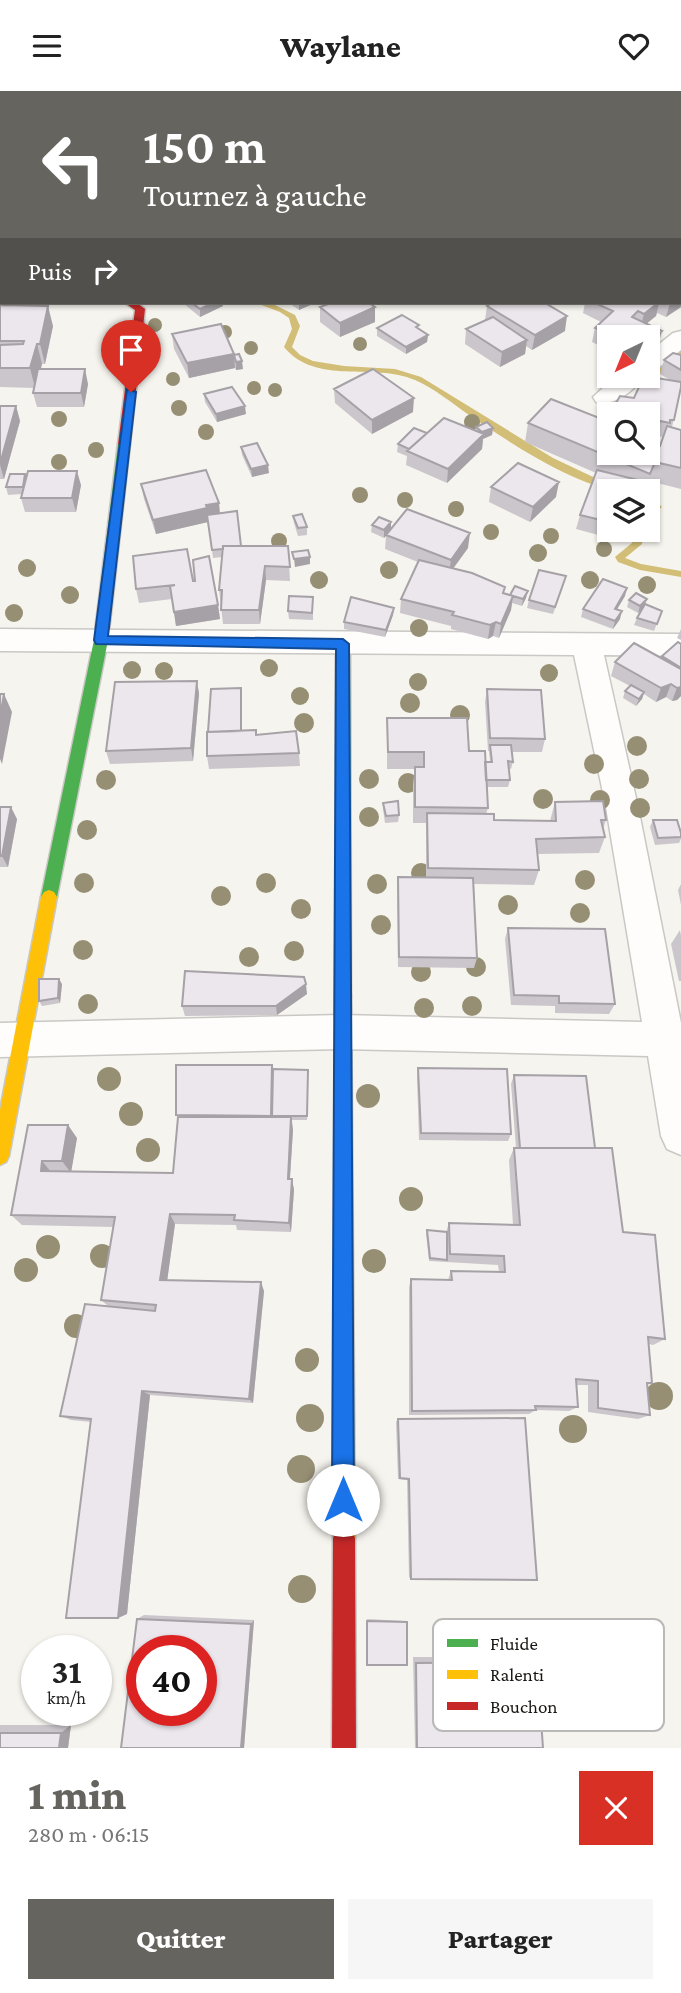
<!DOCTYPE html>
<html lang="fr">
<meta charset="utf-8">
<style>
body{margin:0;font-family:"Crimson Pro",serif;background:#f6f6f6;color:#222;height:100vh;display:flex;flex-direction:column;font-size:26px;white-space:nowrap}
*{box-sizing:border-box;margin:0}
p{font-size:23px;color:#767676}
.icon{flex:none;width:38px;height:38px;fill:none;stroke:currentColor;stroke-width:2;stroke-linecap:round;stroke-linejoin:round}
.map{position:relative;height:1657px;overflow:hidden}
.side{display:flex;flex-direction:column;background:#fff;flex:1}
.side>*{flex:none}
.top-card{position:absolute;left:0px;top:0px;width:682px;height:214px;box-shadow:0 2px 5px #0004;background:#66645f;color:#fff;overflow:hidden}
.needle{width:46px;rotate:223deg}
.fabs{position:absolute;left:597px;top:234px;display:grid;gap:14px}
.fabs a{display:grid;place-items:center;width:63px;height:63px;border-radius:0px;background:#fff;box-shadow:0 2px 5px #0004;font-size:35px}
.speed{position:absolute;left:21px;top:1544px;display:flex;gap:14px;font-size:35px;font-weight:700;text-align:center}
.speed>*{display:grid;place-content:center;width:91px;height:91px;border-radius:50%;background:#fff;box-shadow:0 2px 5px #0004;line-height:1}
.speed small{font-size:18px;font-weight:400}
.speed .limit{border:10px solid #d22;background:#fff;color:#111}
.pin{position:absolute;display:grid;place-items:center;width:60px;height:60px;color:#fff;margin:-72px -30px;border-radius:50% 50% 50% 0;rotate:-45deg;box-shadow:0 0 7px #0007}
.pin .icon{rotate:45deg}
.me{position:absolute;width:77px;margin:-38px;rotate:0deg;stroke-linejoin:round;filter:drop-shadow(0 0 5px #0008)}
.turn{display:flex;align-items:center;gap:24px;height:147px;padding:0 28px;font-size:32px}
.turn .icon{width:91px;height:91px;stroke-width:2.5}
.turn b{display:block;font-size:49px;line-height:60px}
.then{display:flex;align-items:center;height:66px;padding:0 28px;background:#0003;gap:14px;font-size:26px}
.round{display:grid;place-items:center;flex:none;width:74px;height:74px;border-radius:0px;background:#f6f6f6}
.summary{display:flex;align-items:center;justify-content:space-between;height:119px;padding:0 28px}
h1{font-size:42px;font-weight:800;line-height:52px;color:#66645f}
.primary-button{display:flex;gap:14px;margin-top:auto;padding:14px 28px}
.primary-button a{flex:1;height:80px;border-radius:0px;background:#66645f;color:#fff;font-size:28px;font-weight:800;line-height:80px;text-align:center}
.primary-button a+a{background:#f6f6f6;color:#222}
header{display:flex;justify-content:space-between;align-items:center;height:91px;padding:0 28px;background:#fff;font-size:32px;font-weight:800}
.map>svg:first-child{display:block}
</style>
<header><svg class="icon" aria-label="menu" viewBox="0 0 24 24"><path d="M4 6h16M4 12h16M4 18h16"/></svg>Waylane<svg class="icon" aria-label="heart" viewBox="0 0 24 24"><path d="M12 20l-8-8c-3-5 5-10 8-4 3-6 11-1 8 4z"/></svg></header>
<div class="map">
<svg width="681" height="1657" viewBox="0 0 681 1657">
<rect width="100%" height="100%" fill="#f6f4ee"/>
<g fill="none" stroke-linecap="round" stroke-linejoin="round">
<path fill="#d2be76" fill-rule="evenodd" d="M581 0H588L590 2H582Z
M0 108H2V113H0Z
M256 212 273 213 295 224 300 235 292 256 300 264 313 270 344 275 395 278 421 286 553 367 591 385 632 401C582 401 511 352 469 324 452 312 435 298 415 289 373 271 316 295 284 256L292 238 289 227 280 221Z
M678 259H681V265L660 283H654V279Z
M648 405 662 416 648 428V420L651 416 648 413Z
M634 439H644L642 453 625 467 641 473 681 480V486L640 479 618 471 615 466 632 452Z"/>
<g stroke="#c9c8c4" stroke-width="3">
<path id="street" d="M273 0H296L297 2H274Z
M550 0H570L571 2H551Z
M0 201 2 212 10 213 0 215Z
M681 240V259L657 278 648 280V262L673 242Z
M616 285H644C634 300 614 316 596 311L593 306Z
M0 538 681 543V565L604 564 638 716 681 932V1064L667 1058 661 1045 648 965 341 958 0 966V932L341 924 642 931 606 716 574 564 0 560Z"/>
</g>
<g stroke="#c9c8c4" stroke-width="3">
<path id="fast" d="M124 349 130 353 108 549 57 806 54 811H44L41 806 94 549 118 353Z
M343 548 350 553 351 905 349 910 343 912 337 910 335 905 336 553Z"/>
</g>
<g stroke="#c9c8c4" stroke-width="3">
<path id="slow" d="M49 799 54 801 57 806 9 1065 6 1071 0 1074V1019L41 806 44 801Z
M343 898 349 900 351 905 355 1447 352 1455 344 1458 336 1455 333 1447 335 905 337 900Z"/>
</g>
<g stroke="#c9c8c4" stroke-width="3">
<path id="jam" d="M125 212H137L145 218 130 353 124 357 118 353 135 219Z
M344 1436 352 1439 355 1447 356 1657H332L333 1447 336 1439Z"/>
</g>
<use href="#street" fill="#fefdfc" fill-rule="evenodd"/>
<use href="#fast" fill="#4caf50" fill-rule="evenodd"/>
<use href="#slow" fill="#ffc107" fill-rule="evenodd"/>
<use href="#jam" fill="#c62828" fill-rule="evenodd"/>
</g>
<g fill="#968f74">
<circle cx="155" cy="234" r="7"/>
<circle cx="225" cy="241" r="7"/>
<circle cx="360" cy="253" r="7"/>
<circle cx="251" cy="257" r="7"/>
<circle cx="173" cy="288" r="7"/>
<circle cx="254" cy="297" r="7"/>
<circle cx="275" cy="299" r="7"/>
<circle cx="179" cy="317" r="8"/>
<circle cx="59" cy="328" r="8"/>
<circle cx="472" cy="331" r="8"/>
<circle cx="206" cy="341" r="8"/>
<circle cx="96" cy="359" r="8"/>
<circle cx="59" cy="371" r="8"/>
<circle cx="360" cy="404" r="8"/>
<circle cx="405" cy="409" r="8"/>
<circle cx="456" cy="418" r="8"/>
<circle cx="491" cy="441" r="8"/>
<circle cx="551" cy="445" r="8"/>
<circle cx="279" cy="450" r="8"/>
<circle cx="604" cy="458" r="8"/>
<circle cx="538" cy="462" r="9"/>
<circle cx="27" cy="477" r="9"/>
<circle cx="389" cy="479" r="9"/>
<circle cx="319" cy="489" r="9"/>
<circle cx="590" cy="489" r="9"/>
<circle cx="647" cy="494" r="9"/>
<circle cx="70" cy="504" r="9"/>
<circle cx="14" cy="522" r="9"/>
<circle cx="419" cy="537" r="9"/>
<circle cx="269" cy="577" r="9"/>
<circle cx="132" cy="579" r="9"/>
<circle cx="164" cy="580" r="9"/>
<circle cx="549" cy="582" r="9"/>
<circle cx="418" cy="591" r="9"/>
<circle cx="300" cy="605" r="9"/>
<circle cx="410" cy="612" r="10"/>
<circle cx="460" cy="624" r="10"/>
<circle cx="304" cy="632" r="10"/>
<circle cx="637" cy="655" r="10"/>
<circle cx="594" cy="673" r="10"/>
<circle cx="369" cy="688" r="10"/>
<circle cx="639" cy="688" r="10"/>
<circle cx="106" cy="689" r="10"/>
<circle cx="408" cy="692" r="10"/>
<circle cx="543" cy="708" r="10"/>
<circle cx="600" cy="709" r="10"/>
<circle cx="640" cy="717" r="10"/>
<circle cx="369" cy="726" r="10"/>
<circle cx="87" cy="739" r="10"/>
<circle cx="421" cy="782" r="10"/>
<circle cx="585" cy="789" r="10"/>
<circle cx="84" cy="792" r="10"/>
<circle cx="266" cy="792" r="10"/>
<circle cx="377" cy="793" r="10"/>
<circle cx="221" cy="805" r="10"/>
<circle cx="508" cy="814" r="10"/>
<circle cx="301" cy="818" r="10"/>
<circle cx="580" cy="822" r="10"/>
<circle cx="381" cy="834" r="10"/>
<circle cx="83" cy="859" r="10"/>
<circle cx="294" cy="860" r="10"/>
<circle cx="249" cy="866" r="10"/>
<circle cx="476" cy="876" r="10"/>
<circle cx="421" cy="881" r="10"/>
<circle cx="88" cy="913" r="10"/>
<circle cx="472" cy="915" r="10"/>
<circle cx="424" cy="917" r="10"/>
<circle cx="109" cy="988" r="12"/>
<circle cx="368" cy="1005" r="12"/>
<circle cx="131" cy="1023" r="12"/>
<circle cx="148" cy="1059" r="12"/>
<circle cx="411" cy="1108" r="12"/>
<circle cx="48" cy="1156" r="12"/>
<circle cx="102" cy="1165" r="12"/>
<circle cx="374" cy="1170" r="12"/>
<circle cx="26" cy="1179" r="12"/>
<circle cx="76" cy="1235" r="12"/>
<circle cx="307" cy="1269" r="12"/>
<circle cx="659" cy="1305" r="14"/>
<circle cx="310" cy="1327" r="14"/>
<circle cx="573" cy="1338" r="14"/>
<circle cx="301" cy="1378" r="14"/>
<circle cx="302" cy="1498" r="14"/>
</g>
<path fill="#cbc6cc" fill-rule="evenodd" d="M382 0H550V2H382Z
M668 0H681V30V2H671Z
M0 14H2V43H0Z
M183 212H222L223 215 200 226Z
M289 212H315L299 219Z
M585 212H681V216L666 226 657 222 656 225 646 233 658 254 648 262V247H609V259L592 251 595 237 601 231 583 222Z
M0 214 53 235 45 273H42L41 278 88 293 84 316H37L33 302 34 297 0 296Z
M487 215 565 240 532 259 526 255 525 263 500 276 465 253 466 238 485 229Z
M320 216H375V231L340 246 320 231Z
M377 237 419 238 428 244 427 251 406 263 377 245Z
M172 243 234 264 243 278 236 279 235 277 189 287 174 258Z
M681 264V296L672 336 681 339V398L649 390 645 401H640L635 399V401H609V439H621L617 449 576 438 580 424 596 382 525 351 528 332H601L648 362V324H613L616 312 634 307 670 289 660 283 664 269ZM655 345 664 346 660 355 653 351Z
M334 298 413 321 372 343 335 312Z
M204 303 246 323 217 331 205 311Z
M0 315H16L20 330 4 388H0Z
M476 336 493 337 492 344 483 348 482 358 447 392 406 374 407 365 397 361 398 353 427 342 475 340Z
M241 356 269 382 252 386 242 364Z
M26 386 81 394 76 421H25L21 407 22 403 8 404 6 396Z
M141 393 219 412 220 422 241 455H288L290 490 266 489 260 533H223L219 499 222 466 213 467 208 431 156 443 144 408Z
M491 396 556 406 530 431 489 411Z
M293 425 307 436V444L298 445 294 432Z
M391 431V437L468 457 453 478 504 502 526 507 522 515 512 512 511 519 499 547 493 545 488 548 451 538V535L400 522 401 508 418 471 385 458 386 445 384 447 371 441 372 434Z
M193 490 218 514 220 528 176 535 172 508 139 512 136 498Z
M564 492 553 523 527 517 529 509Z
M625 505 617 518 620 528 613 538 581 526 583 518Z
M313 506V529L289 528 288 520Z
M629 509 662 520 654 540 634 534 637 527 642 518 638 522 627 516Z
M394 517 393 524 385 546 344 538V531Z
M681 538V549L677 547Z
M681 553V605L677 609 672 610 666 606 656 611 644 603 642 608 636 615 623 607 625 600 630 595 611 585 615 571 661 567 662 565Z
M197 590 199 603 193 670 110 673 106 660Z
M487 598 545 648 542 661H512L513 671 511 678 509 677 510 689 508 696H486L488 717 486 723 494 729 550 730 555 711 606 729 603 738 605 746 599 762 537 763 539 779 534 794 474 793 477 867 474 877 398 876 397 798 398 786 426 787V732H413V693L415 678H387V627L469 660 485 671H490L489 660H488L485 611Z
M242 604V640L257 644 299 662 300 675 209 678 207 665 208 641Z
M383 712 399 724 398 731 385 732 383 718Z
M0 716 17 728 8 776H0Z
M653 729 681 742V748L679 752 655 754 650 736Z
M681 793V814L678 799Z
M508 837 615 913 609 923 555 922V915L511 914 505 848Z
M680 839 681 845V890H679L671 853Z
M62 893 60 912 42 915 39 910Z
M307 903 277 924 185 925 182 915Z
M272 974 273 978 308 984 307 1029H292L293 1039 290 1088H292L294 1099 291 1141 237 1139 236 1134 175 1133 167 1190 264 1200 253 1312 150 1304 127 1523 118 1527 91 1331 71 1329 60 1325 108 1215 101 1209 114 1136 22 1134 11 1124 28 1034 77 1047 71 1080 173 1082 178 1027 176 1024Z
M418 977 511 1043 508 1050 419 1049 417 986Z
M514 984 595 1057 623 1141 665 1248 653 1254 649 1253 652 1292 647 1294 650 1324 638 1328 588 1321V1294H576L578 1316 569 1320 536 1319 529 1323 409 1324V1196L411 1188 448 1189 451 1180 499 1181 498 1174 429 1170 426 1142 427 1139 446 1141 449 1132 513 1134 509 1069 514 1057H516L511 993Z
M525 1327 411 1488 409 1486 407 1389 398 1388 396 1331 398 1328Z
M144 1524 254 1529 244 1657H121L137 1528Z
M367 1528 406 1530 407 1531 366 1572Z
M413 1566H530L537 1571 543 1657H415Z
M0 1634H71L68 1657H0Z"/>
<path fill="#a5a1a6" d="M411 0H437L434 2H411Z
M478 0H511L508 2H476Z
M542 0H550V2H539Z
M2 78V98L0 101V81Z
M681 204V216L666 226 670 212H681Z
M213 212H222L223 215 200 226V218Z
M299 212H315L299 219Z
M658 212H659L656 225 640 238 644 223Z
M48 215 53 235 45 273 40 253Z
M375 216V231L340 246V232Z
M567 225 565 240 532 259 535 244Z
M662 240 658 254 648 262V250Z
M428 244 427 251 406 263V256Z
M527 249 525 263 500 276 502 261Z
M37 253 42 273 35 297 30 277Z
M234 263 235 277 189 287 187 272Z
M242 270 243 278 236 279V271Z
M85 278 88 293 84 316 81 302Z
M414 307 413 321 372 343V329Z
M16 315 20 330 4 388 0 374Z
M245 315 246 323 217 331 216 323Z
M493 337 492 344 483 348 482 358 447 392 448 378 481 346 482 341Z
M268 374 269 382 252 386 251 378Z
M77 380 81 394 76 421 72 407Z
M559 391 556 406 530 431 533 416Z
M219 412 220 427 208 431 156 443 153 429 206 414Z
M391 431V439L384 447V439Z
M470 442 468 457 449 483 451 469Z
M310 466V473L295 476 294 468Z
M265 475 266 489 260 533 259 519Z
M627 497 625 505 613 525 615 518Z
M528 500 526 507 522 515 523 508Z
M513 505 511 519 499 547 501 533Z
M647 508 644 516 638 522 640 515Z
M218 514 220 528 176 535 174 521Z
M394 517 393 524 385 546 386 539Z
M622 520 620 528 613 538 615 530Z
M496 531 493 545 488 548 490 534Z
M197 590 199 603 193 670 191 657Z
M671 593 666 606 656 611 661 597Z
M681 596V605L677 609 672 610 677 597Z
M644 601 642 608 636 615 639 608Z
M4 603 12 621 2 673 0 668V626Z
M11 716 17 728 8 776 2 765Z
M59 888 62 893 60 912 58 907Z
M306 893 307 903 277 924 276 915Z
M291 1026 293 1039 289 1100 288 1088Z
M68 1034 77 1047 71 1082 62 1070Z
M42 1070 52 1082 41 1080Z
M292 1088 294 1099 291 1141 289 1132Z
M170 1123 175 1133 166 1198 160 1189Z
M261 1191 264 1200 253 1312 249 1308Z
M142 1300 150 1304 127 1523 118 1527Z
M254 1529 244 1657H241L251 1533Z
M71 1634 68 1657H59L61 1642Z"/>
<path fill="#ece6ed" stroke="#a5a1a6" stroke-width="2" fill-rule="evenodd" d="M118 0H178L177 2H116Z
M226 0H239L243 2H221Z
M431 0H478L476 2H428Z
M493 0H542L539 2H490Z
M0 14H2V29H0Z
M0 66H2V78L0 81Z
M192 212H213L200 218Z
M331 212H369L375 216 340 232 320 216Z
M492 212H545L567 225 535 244 487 215Z
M595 212H658L644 223 638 220 632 226 662 240 648 250V247H617L595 237 613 220Z
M0 214 48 215 40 253H37L30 277H0V254L23 253 24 250H0Z
M402 224 419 234 416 236 428 244 406 256 377 237Z
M493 226 527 249 502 261 466 238Z
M221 233 234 263 187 272 172 243Z
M673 262 681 264V279L664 269Z
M239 263 242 270 236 271 234 264Z
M38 278H85L81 302H33Z
M373 278 414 307 372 329 334 298Z
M644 285 681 291V296L674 329H670V332L660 330 657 337 648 335V324H626L629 317 616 312 620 305 634 307Z
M232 296 245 315 216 323 204 303Z
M551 308 602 328 599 331 609 335V362H648V350L660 355 667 335 681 339V377L655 371 650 383 528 332Z
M0 315H16L0 373Z
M444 327 484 343 448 378 407 360Z
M487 331 493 337 482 341 476 336Z
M414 337 427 342 409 358 398 353Z
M257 352 268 374 251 378 241 356Z
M518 372 559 391 533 416 491 396Z
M206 379 219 412 206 414 207 417 153 429 141 393Z
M597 379 638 389 634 401H609V431L580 424Z
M28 380H77L72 407H21Z
M10 383H25L23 396H6Z
M407 418 470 442 451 469 386 444Z
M237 420 241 455H223V458L212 459 207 424Z
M302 423 307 436 298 437 293 425Z
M379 426 391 431 384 439 372 434Z
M223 455H288L290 476 265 475 259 519H221L222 499H219Z
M187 458 193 490H195L193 469 209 465 218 514 174 521 170 495 175 494 136 498 133 465Z
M308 459 310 466 294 468 292 461Z
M419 469 472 482 505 496 503 502 513 505 501 533 496 531 490 534 452 524 454 521 401 508Z
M539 479 566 485 555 516 529 509Z
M603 488 627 497 615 518 622 520 615 530 583 518Z
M515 495 528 500 523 508 510 504Z
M636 502 647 508 640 515 629 509Z
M289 505 313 506 312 522 288 520Z
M351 506 394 517 386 539 344 531Z
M645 513 662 520 657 533 637 527Z
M678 551 681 553V577L662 565Z
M634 552 681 578V596L677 597 671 593 661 597 615 571Z
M197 590 191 657 106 660 115 591Z
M631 594 644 601 639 608 625 600Z
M241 597V640L208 641 211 598Z
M487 598 541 599 545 648 490 647Z
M0 603H4L0 626Z
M387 627H467L469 660H485L488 717 415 716V676H424V661H388Z
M256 639V644L296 640 299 662 207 665V641Z
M490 654H511L513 671 508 670 510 689H486L485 671H492Z
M398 710 399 724 386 725 383 712Z
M603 710 606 729H601L605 746 536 748 539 779 428 777 427 722 494 723V729L556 730 555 711Z
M0 716H11L2 765H0Z
M653 729H677L681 742V746L658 747Z
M398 786 473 787 477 867 399 866Z
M508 837 605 838 615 913 559 912V905L514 904Z
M185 880 304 886 306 893 276 915H182Z
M39 888H59L58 907 39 910Z
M176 974H272L271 1025 176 1024Z
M418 977 507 978 511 1043 421 1042Z
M273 978 308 979 307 1025H272Z
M514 984 586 985 595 1057H520Z
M178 1026H291L288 1088H292L289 1132 234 1129 235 1124 170 1123 160 1189 261 1191 249 1308 142 1300 118 1527H66L91 1328 60 1325 85 1213 155 1220 156 1214 101 1209 115 1126 11 1124 28 1034H68L62 1070H42L41 1080 173 1082Z
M514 1057H612L623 1141 655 1144 665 1248 648 1246 652 1292H647L650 1324 598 1317V1290L576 1288 578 1316 535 1315 536 1319 412 1320 411 1188 452 1189 451 1180 505 1181 504 1165 450 1163 449 1132 520 1134Z
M427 1139 447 1141V1169L430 1167Z
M525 1327 537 1489 411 1488 409 1388 400 1387 398 1328Z
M137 1528 251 1533 241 1657H121ZM142 1559H201V1619H142Z
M367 1530 407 1531V1574H367Z
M537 1571 543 1657H417L416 1572Z
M0 1642H61L59 1657H0Z"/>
<path fill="#1a73e8" stroke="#114b97" stroke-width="2" d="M127 298 136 301 108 545 343 548 349 553 354 1409 350 1416 343 1419 336 1416 332 1409 336 558 96 553 94 549Z"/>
<rect x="433" y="1528" width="231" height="112" rx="10" fill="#fff" stroke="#bab9b8" stroke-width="2"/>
<rect x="447" y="1548" width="31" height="8" fill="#4caf50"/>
<rect x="447" y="1579" width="31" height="9" fill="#ffc107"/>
<rect x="447" y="1611" width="31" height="8" fill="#c62828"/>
<g font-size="19" fill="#181612">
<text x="490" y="1559">Fluide</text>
<text x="490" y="1590">Ralenti</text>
<text x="490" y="1622">Bouchon</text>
</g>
</svg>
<div class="fabs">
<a><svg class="needle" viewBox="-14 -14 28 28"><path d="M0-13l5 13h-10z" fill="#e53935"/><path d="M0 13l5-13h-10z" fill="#767676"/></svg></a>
<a><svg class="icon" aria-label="search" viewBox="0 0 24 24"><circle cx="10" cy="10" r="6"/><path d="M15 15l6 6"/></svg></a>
<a><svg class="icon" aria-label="layers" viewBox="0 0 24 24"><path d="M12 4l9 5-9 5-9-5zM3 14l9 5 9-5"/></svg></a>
</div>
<div class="speed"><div>31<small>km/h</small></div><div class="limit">40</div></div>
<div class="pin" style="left:131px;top:301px;background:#d93025"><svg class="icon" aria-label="arrive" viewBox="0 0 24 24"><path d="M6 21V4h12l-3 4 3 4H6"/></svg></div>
<svg class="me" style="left:343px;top:1409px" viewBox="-20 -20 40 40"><circle r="19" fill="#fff"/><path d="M0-13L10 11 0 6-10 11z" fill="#1a73e8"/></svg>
<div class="top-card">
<div class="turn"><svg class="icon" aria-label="left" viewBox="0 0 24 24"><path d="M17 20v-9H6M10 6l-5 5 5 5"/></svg><div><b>150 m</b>Tournez à gauche</div></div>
<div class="then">Puis<svg class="icon" aria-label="right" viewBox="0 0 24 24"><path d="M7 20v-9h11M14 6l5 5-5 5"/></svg></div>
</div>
</div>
<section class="side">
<div class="summary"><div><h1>1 min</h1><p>280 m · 06:15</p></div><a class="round" style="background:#d93025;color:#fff"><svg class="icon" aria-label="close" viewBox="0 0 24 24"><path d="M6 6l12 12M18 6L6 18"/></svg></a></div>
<div class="primary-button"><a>Quitter</a><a>Partager</a></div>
</section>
